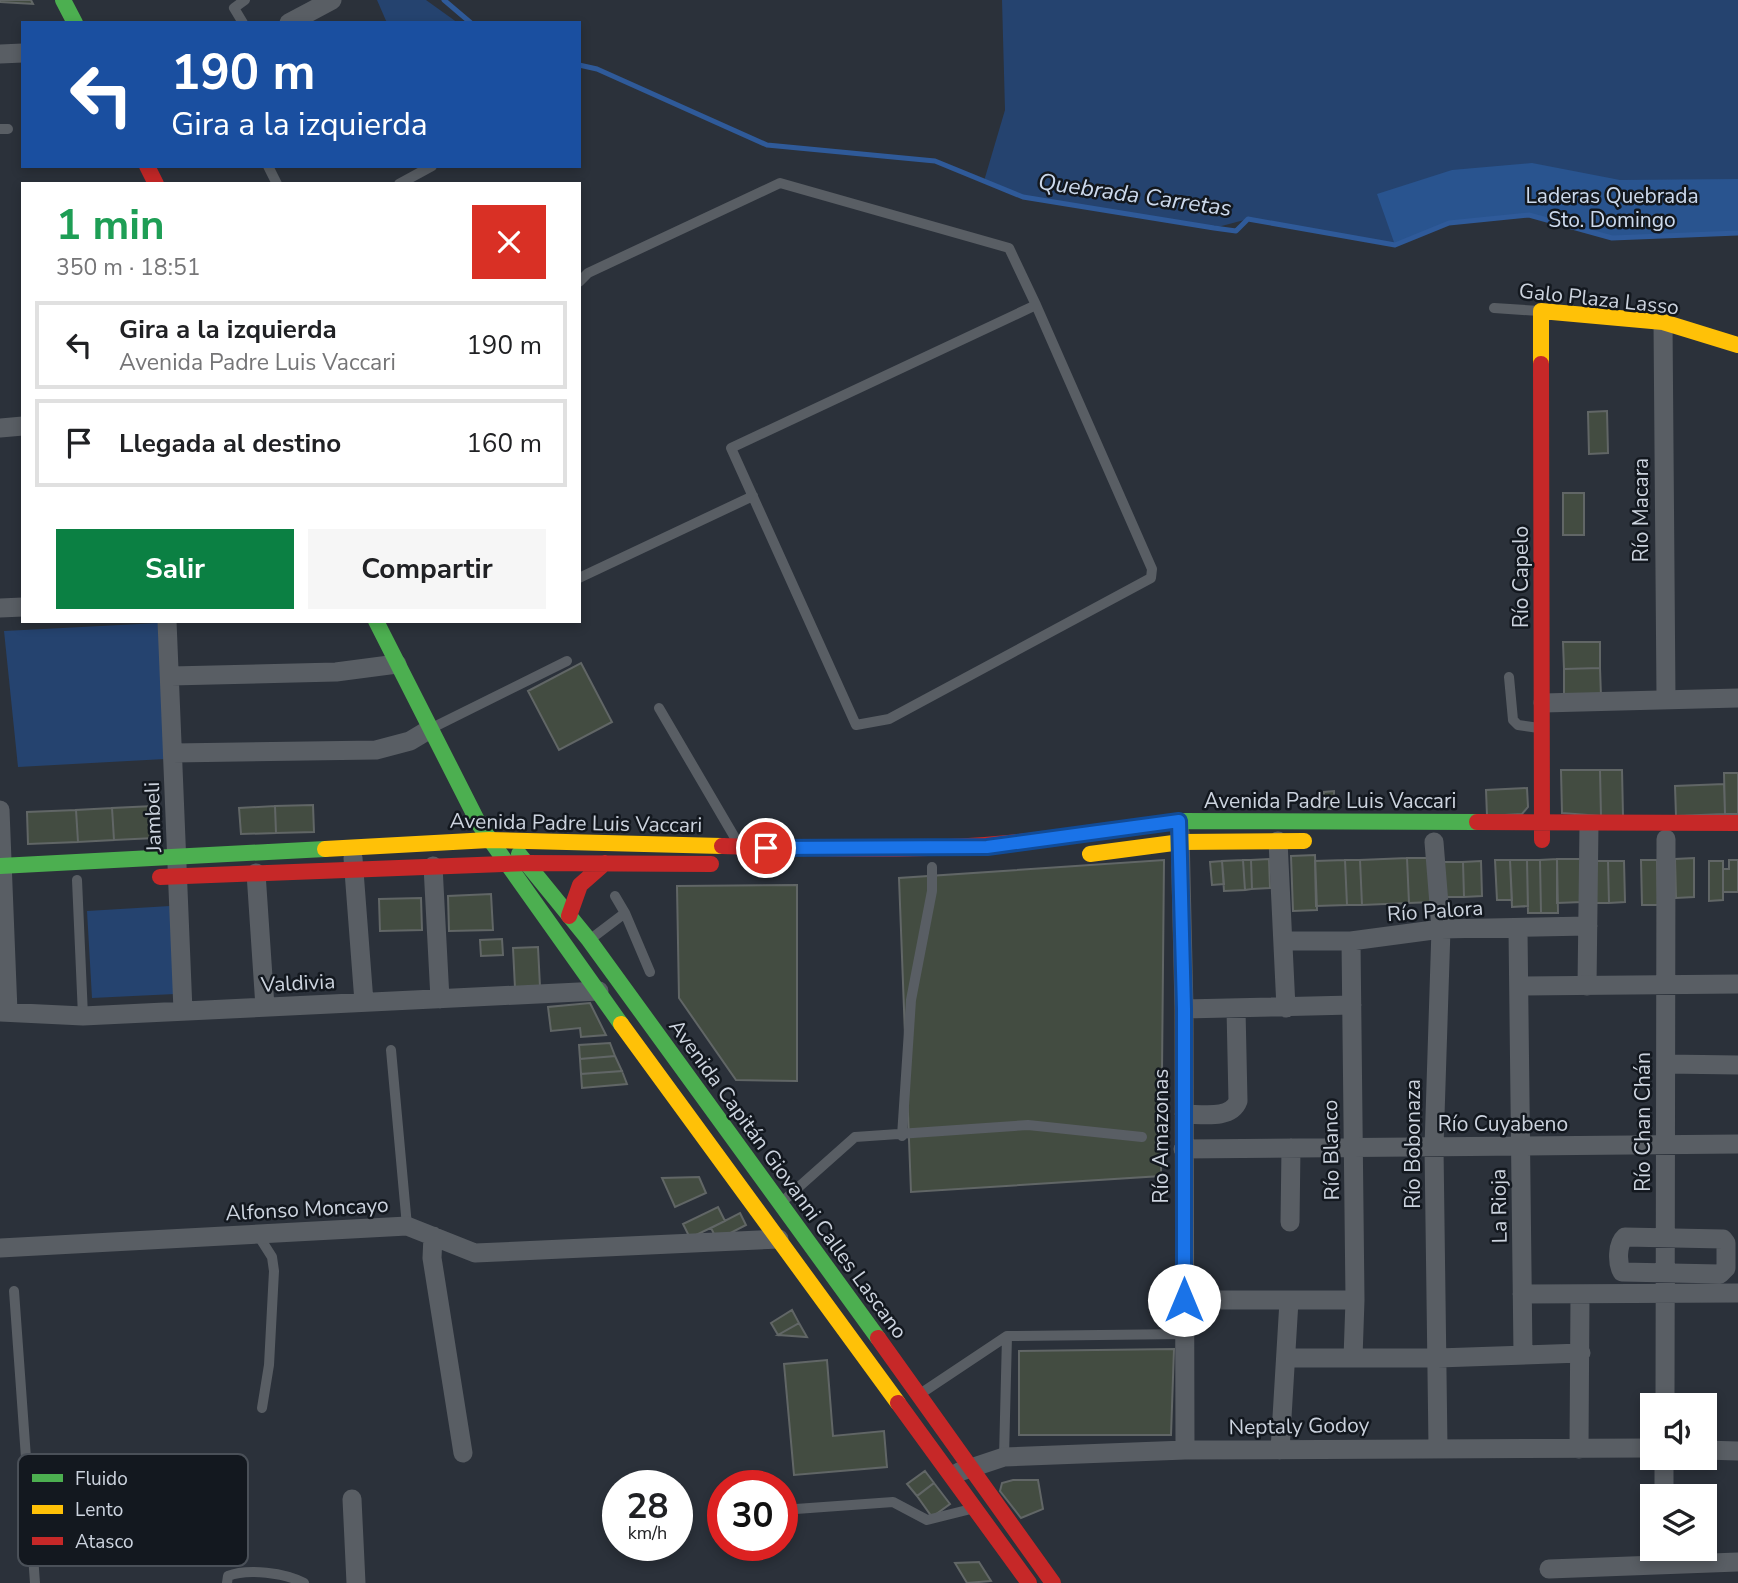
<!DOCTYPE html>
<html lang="es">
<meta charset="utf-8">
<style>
body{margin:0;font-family:"Nunito Sans",sans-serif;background:#f6f6f6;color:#202124;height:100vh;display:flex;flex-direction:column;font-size:26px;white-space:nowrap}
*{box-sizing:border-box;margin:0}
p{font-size:23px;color:#757577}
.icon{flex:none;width:38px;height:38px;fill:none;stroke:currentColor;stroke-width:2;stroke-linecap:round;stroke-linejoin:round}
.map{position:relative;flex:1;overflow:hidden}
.panel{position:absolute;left:21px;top:182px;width:560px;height:441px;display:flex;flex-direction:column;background:#fff;border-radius:0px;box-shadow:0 4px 10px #0003}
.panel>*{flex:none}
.banner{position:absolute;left:21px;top:21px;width:560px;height:147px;border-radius:0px;box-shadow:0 4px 10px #0003;background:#1a4fa0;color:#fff;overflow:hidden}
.tools{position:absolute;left:1640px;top:1393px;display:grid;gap:14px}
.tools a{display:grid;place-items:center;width:77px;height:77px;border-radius:0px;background:#fff;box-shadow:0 4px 10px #0003;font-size:35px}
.speed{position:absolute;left:602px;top:1470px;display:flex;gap:14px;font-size:35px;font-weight:700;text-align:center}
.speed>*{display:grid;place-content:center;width:91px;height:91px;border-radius:50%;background:#fff;box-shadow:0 4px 10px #0003;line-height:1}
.speed small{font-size:18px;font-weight:400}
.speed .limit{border:10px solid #d22;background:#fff;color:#111}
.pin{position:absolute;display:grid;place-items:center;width:60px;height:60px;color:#fff;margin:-30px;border:4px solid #fff;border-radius:50%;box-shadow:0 2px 7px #0007}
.me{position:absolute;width:77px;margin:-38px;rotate:0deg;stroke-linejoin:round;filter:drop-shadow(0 0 5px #0008)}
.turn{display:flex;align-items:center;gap:24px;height:147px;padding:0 35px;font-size:32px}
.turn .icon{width:91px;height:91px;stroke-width:2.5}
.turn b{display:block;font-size:49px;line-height:60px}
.round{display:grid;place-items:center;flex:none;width:74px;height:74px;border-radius:0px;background:#f6f6f6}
.summary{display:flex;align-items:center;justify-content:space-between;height:119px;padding:0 35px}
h1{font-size:42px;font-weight:700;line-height:52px;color:#1e9e55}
.action{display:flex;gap:14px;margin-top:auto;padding:14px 35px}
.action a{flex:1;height:80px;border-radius:0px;background:#0b8043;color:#fff;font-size:28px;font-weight:700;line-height:80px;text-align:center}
.action a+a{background:#f6f6f6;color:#202124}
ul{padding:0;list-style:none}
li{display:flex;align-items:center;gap:21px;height:88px;margin:0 14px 10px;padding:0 21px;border:4px solid #e0e0e0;border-radius:0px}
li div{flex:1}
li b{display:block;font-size:26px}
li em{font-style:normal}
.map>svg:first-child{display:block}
</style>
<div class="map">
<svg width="1738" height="1583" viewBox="0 0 1738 1583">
<rect width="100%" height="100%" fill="#2b313a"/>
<path fill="#25436f" d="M377 0H426L458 23H387Z
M1002 0H1738V233L1612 238 1529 215 1449 223 1395 245 1248 219 1214 228 1023 197 984 181 1005 110Z
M159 623 165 759 18 767 4 631Z
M170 906 175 994 92 998 87 911Z"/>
<path fill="#29548f" d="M1532 163 1620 180 1738 179V233L1612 238 1529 215 1449 223 1395 245 1377 194 1452 170Z"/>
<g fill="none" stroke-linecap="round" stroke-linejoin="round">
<path stroke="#2f5a99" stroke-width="5" d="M444 0 471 23
M579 65 597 69 767 145 935 161 1023 197 1214 228 1236 231 1248 219 1395 245 1449 223 1529 215 1612 238 1738 233"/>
</g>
<path fill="#434c41" stroke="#616666" stroke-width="2" d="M0 0H31L33 4 0 2Z
M1607 411 1608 453 1589 454 1588 412Z
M1563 493H1584V535H1563Z
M1563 642H1600V668L1564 669Z
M581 663 612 722 559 750 528 691Z
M1600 668 1601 697 1564 698V669Z
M1561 770H1600L1601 816 1562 813Z
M1600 770H1622L1623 816H1601Z
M1724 773H1738V814H1725Z
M1724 784 1725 814 1676 816 1675 786Z
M1527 788 1528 807 1522 814 1487 816 1486 790Z
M1334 791V809H1324V792Z
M313 805 314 832 276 833 275 806Z
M153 806 155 838 114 840 112 808Z
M275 806 276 833 241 834 239 808Z
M112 808 114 840 78 842 76 810Z
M76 810 78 842 28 844 27 812Z
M1315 855 1317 910 1293 911 1291 856Z
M1407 858 1409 903 1362 905 1360 860Z
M1407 858H1431L1433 902 1409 903Z
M1694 858V897L1676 898 1675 859Z
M1269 859 1270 888 1252 889 1251 860Z
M1557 859 1558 913H1541L1540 860Z
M1557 859H1581L1582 902 1557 903Z
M1164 860 1161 1176 911 1192 899 878Z
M1243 860H1251L1252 889 1245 890Z
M1243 860 1245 890 1224 891 1222 861Z
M1345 860H1360L1362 905H1347Z
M1345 860 1347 905 1316 906 1315 861Z
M1495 860H1510L1512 900H1497Z
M1510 860H1527L1528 906 1512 907Z
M1527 860H1540L1541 913H1528Z
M1641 860H1657L1658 905H1642Z
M1729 860H1738V892H1723V869H1729Z
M1222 861 1224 884 1212 885 1210 862Z
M1481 861 1482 896 1464 897 1463 862Z
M1591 861H1608L1609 903H1592Z
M1608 861H1624L1625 902 1609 903Z
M1709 861H1723V900L1709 901Z
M1442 862H1463L1464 897H1443Z
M797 885V1081L736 1080 679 998 677 886Z
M491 894 493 930 449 931 448 896Z
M421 898 422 930 380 931 379 899Z
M502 939 503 955 481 956 480 940Z
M538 947 540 987 515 988 513 948Z
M590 1003 606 1035 581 1037 580 1028 551 1031 548 1007Z
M610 1043 615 1056 580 1059 579 1045Z
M615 1056 622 1071 581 1074 580 1059Z
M622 1071 627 1084 582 1088 581 1074Z
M699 1177 706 1193 675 1207 662 1178Z
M718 1207 725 1221 690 1238 683 1224Z
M740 1213 746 1225 717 1240 711 1228Z
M792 1310 799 1323 778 1335 771 1323Z
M799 1323 807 1337 778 1335Z
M1174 1349 1171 1435H1019V1351Z
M827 1360 833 1436 884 1431 887 1467 794 1475 784 1364Z
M925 1471 934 1483 917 1496 907 1484Z
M1013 1480H1038L1043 1509 1021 1518 1000 1491 1002 1483Z
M934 1483 950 1504 932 1517 917 1496Z
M979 1562 991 1581 967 1583 955 1563Z"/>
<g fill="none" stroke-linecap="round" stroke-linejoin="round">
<path stroke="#595e64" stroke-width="10" d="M243 23 234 8 245 0
M0 129H8
M268 166 277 184
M399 184 432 166
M579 282 588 273 780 183 1009 248 1036 305 731 448 856 725 889 719 1151 578 1152 569 1036 305
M1494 308 1539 311
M579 578 753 496
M1509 677 1513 720 1518 725 1539 728
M659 708 738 843
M434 727 567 661
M77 880 83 1016
M615 896 625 913
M592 938 625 913 650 972
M391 1050 407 1226
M902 1136 911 1000 932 891V867
M783 1201 855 1137 1028 1125 1142 1137
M258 1235 272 1257 274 1271 269 1365 262 1408
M14 1291 35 1583
M920 1394 1007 1336
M1004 1457 1007 1336 1184 1334
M782 1510 893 1502 927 1520 971 1509
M227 1583 228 1576C248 1568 285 1573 304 1583"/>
<path stroke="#595e64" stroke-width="19" d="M289 23 332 0
M0 54 23 53
M1663 322 1666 698
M0 428 23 426
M0 608 23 607
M167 621 183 1011
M171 676 336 672 397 664
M1543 703 1738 698
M173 753 376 750 410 741 430 729
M0 810 8 1012
M1180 832 1184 1009 1185 1450
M1278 841 1286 1008
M1434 842 1441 929 1434 1147 1438 1447
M353 858 364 1002
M433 866 440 999
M256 873 265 1007
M1518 930 1523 1355
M1285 941H1351L1441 929 1588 926
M1351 941 1355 1300 1353 1358
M1519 986 1738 984
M1587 986 1589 824
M1184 1009 1352 1005
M0 1012 83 1016 599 991
M1666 1064 1738 1065
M1184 1114C1201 1114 1231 1120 1238 1101L1236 1009
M1183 1149 1738 1144
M1290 1222 1291 1148
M433 1236 432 1258 463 1453
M1625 1237 1723 1239 1726 1243V1268L1720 1274 1622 1272C1617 1263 1617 1244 1625 1237Z
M0 1248 407 1226 475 1253 779 1239
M1522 1294 1738 1293
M1184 1300H1355
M1286 1358H1438L1581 1353
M1665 1405 1666 839
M1579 1449 1580 1294
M1280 1450 1289 1301
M1704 1450 1738 1451
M959 1472 1004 1457 1185 1450 1652 1448
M1664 1496V1458
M352 1499 356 1583
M1549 1569 1738 1562"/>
<path stroke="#4caf50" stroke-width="16" d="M63 0 75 23
M376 621 479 824 621 1024
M1053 838 1179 821 1477 822
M519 854 589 940 878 1338
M0 866 325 849"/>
<path stroke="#ffc107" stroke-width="16" d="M1541 364V311L1663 322 1738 345
M325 849 489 840 722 846
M1090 854 1181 842 1304 841
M621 1024 898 1403"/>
<path stroke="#c62828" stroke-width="16" d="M147 166 156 184
M1541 364 1542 840
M1477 822 1738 823
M722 846C833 849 943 853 1053 838
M160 877 528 863 711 864
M569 916 580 885 605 863
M878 1338 1053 1583
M898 1403 1029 1583"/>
</g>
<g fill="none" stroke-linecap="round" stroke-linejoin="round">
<g stroke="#114b97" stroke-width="18">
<path id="route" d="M766 848 987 847 1179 821 1184 1009V1300"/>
</g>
<use href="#route" stroke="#1a73e8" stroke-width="12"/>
</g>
<g text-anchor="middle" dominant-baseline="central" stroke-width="5" stroke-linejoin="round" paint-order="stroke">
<g font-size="21" fill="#cddaed" stroke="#13181f">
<text x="1612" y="196">Laderas Quebrada<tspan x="1612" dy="24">Sto. Domingo</tspan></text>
</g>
<g font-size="21" fill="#ccd3de" stroke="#13181f">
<text transform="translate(1599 299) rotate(6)">Galo Plaza Lasso</text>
<text transform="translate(1641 510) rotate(-90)">Río Macara</text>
<text transform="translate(1521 577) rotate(-90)">Río Capelo</text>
<text x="1330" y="801">Avenida Padre Luis Vaccari</text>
<text transform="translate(153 817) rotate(-92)">Jambeli</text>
<text transform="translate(576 823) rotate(1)">Avenida Padre Luis Vaccari</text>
<text transform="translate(1435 911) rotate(-4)">Río Palora</text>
<text transform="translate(298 983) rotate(-3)">Valdivia</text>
<text transform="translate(1643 1122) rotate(-90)">Río Chan Chán</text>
<text x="1503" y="1124">Río Cuyabeno</text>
<text transform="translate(1161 1136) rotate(-90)">Río Amazonas</text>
<text transform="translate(1413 1144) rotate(-90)">Río Bobonaza</text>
<text transform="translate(1331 1150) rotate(-91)">Río Blanco</text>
<text transform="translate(788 1179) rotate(54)">Avenida Capitán Giovanni Calles Lascano</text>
<text transform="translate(1499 1206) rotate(-91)">La Rioja</text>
<text transform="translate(307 1209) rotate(-3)">Alfonso Moncayo</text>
<text transform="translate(1299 1426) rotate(-1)">Neptaly Godoy</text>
</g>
<g font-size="23" font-style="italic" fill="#ccd9ec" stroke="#13181f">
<text transform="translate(1135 195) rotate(8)">Quebrada Carretas</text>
</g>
</g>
<rect x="18" y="1454" width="230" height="112" rx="10" fill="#13181f" stroke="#4a5058" stroke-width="2"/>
<rect x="32" y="1474" width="31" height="8" fill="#4caf50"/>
<rect x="32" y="1505" width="31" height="9" fill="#ffc107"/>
<rect x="32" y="1537" width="31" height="8" fill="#c62828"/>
<g font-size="19" fill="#ccd3de">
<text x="75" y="1485">Fluido</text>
<text x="75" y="1516">Lento</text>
<text x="75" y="1548">Atasco</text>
</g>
</svg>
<div class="tools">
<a><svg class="icon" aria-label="sound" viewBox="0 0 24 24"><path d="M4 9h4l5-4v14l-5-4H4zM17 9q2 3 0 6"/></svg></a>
<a><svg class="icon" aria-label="layers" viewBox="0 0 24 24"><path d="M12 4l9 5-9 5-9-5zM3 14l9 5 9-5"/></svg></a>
</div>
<div class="speed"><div>28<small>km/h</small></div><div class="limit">30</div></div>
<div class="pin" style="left:766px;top:848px;background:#d93025"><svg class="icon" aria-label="arrive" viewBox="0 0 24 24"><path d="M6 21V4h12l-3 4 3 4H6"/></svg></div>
<svg class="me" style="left:1184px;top:1300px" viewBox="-20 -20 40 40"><circle r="19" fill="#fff"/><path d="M0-13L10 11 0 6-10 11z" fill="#1a73e8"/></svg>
<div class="banner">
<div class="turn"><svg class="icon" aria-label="left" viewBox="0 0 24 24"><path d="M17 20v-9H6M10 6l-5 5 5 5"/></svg><div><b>190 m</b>Gira a la izquierda</div></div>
</div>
<section class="panel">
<div class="summary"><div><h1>1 min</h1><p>350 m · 18:51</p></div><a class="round" style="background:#d93025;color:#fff"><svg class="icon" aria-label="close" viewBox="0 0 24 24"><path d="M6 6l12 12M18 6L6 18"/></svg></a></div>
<ul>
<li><svg class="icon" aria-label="left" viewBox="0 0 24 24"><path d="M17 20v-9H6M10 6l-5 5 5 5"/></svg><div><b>Gira a la izquierda</b><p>Avenida Padre Luis Vaccari</p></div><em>190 m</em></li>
<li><svg class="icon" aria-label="arrive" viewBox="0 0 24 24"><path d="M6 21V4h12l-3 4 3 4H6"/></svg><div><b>Llegada al destino</b></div><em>160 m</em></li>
</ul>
<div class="action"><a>Salir</a><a>Compartir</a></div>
</section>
</div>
